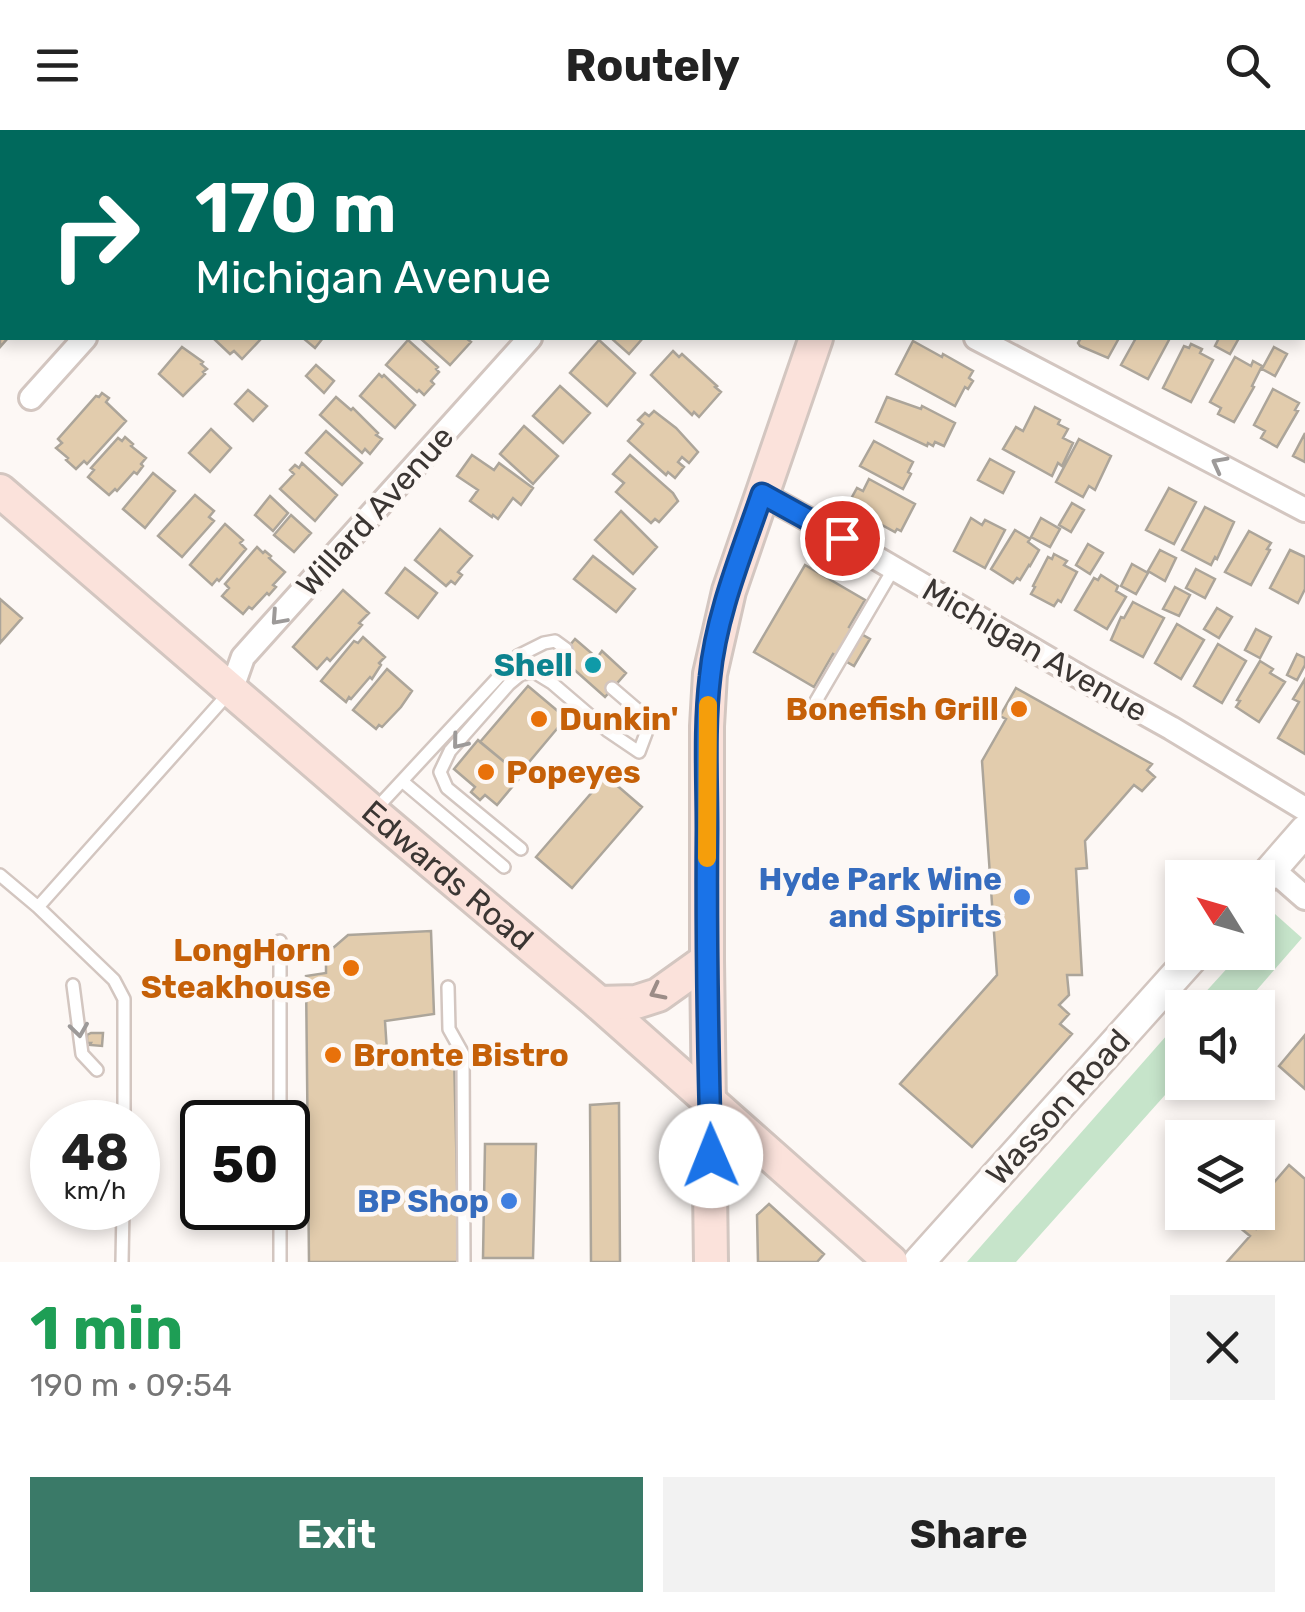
<!DOCTYPE html>
<meta charset="utf-8">
<style>
body{margin:0;font-family:Rubik,sans-serif;background:#f2f2f2;color:#222;height:100vh;display:flex;flex-direction:column;font-size:38px;white-space:nowrap}
*{box-sizing:border-box;margin:0}
p{font-size:32px;color:#767676}
.icon{flex:none;width:55px;height:55px;fill:none;stroke:currentColor;stroke-width:2;stroke-linecap:round;stroke-linejoin:round}
.map{position:relative;height:1132px;overflow:hidden}
.side{display:flex;flex-direction:column;background:#fff;flex:1}
.side>*{flex:none}
.hud{position:absolute;left:0px;top:0px;width:1305px;height:210px;box-shadow:0 5px 15px #0003;background:#00695c;color:#fff;overflow:hidden}
.needle{width:65px;rotate:307deg}
.buttons{position:absolute;left:1165px;top:730px;display:grid;gap:20px}
.buttons a{display:grid;place-items:center;width:110px;height:110px;border-radius:0px;background:#fff;box-shadow:0 5px 15px #0003;font-size:50px}
.speed{position:absolute;left:30px;top:970px;display:flex;gap:20px;font-size:50px;font-weight:700;text-align:center}
.speed>*{display:grid;place-content:center;width:130px;height:130px;border-radius:50%;background:#fff;box-shadow:0 5px 15px #0003;line-height:1}
.speed small{font-size:25px;font-weight:400}
.speed .limit{border:5px solid #111;border-radius:15px;background:#fff;color:#111}
.pin{position:absolute;display:grid;place-items:center;width:85px;height:85px;color:#fff;margin:-42px;border:5px solid #fff;border-radius:50%;box-shadow:0 2px 10px #0007}
.me{position:absolute;width:110px;margin:-55px;rotate:359deg;stroke-linejoin:round;filter:drop-shadow(0 0 8px #0008)}
.turn{display:flex;align-items:center;gap:35px;height:210px;padding:0 30px;font-size:45px}
.turn .icon{width:130px;height:130px;stroke-width:2.5}
.turn b{display:block;font-size:70px;line-height:85px}
.round{display:grid;place-items:center;flex:none;width:105px;height:105px;border-radius:0px;background:#f2f2f2}
.overview{display:flex;align-items:center;justify-content:space-between;height:170px;padding:0 30px}
h1{font-size:60px;font-weight:700;line-height:75px;color:#1e9e55}
.cta{display:flex;gap:20px;margin-top:auto;padding:20px 30px}
.cta a{flex:1;height:115px;border-radius:0px;background:#3a7a68;color:#fff;font-size:40px;font-weight:700;line-height:115px;text-align:center}
.cta a+a{background:#f2f2f2;color:#222}
header{display:flex;justify-content:space-between;align-items:center;height:130px;padding:0 30px;background:#fff;font-size:45px;font-weight:700}
.map>svg:first-child{display:block}
</style>
<header><svg class="icon" aria-label="menu" viewBox="0 0 24 24"><path d="M4 6h16M4 12h16M4 18h16"/></svg>Routely<svg class="icon" aria-label="search" viewBox="0 0 24 24"><circle cx="10" cy="10" r="6"/><path d="M15 15l6 6"/></svg></header>
<div class="map">
<svg width="1305" height="1132" viewBox="0 0 1305 1132">
<rect width="100%" height="100%" fill="#fdf8f5"/>
<path fill="#c6e4ca" d="M1275 784 1302 808 1242 877H1192L1241 823 1258 822V804Z
M1182 888V946L1016 1132H967Z"/>
<path fill="#e2ccad" stroke="#aca59a" stroke-width="2.5" d="M46 0H89L87 2H49Z
M359 0H394L396 2H356Z
M570 0H617L620 2H571Z
M760 0H806L809 2H760Z
M991 0H1051L1050 2H996Z
M1302 61 1305 62V117H1302Z
M0 179 2 182V208H8L0 217Z
M213 208H257L260 210 242 229 234 221 230 224Z
M303 208H323L315 218Z
M420 208H466L471 212 450 235Z
M611 208H643L629 224Z
M1081 208H1119L1108 228 1080 216 1078 213Z
M1136 208H1170L1148 249 1121 235Z
M1219 208H1239L1230 224 1215 216Z
M408 210 438 237 436 239 439 242 431 251 434 254 424 265 419 260 417 262 386 235Z
M599 210 635 243 607 276 570 243Z
M913 211 942 227 943 224 973 241 969 248 973 251 968 259 965 257 955 276 896 244Z
M1191 214 1202 219 1200 223 1213 230 1191 272 1163 258 1184 216 1189 218Z
M182 217 203 232 201 234 207 239 203 242 205 244 183 266 159 244Z
M1274 217 1287 224 1275 246 1262 239Z
M673 221 679 227 682 224 717 256 715 257 721 262 699 287 694 282 692 285 651 245Z
M1235 227 1251 236 1253 231 1262 236 1252 256 1254 257 1234 292 1218 284 1221 278 1210 272Z
M316 235 334 251 324 263 306 246Z
M379 244 382 247 384 245 415 275 395 298 360 266Z
M560 256 590 283 563 313 533 286Z
M1273 259 1299 273 1295 280 1298 281 1277 317 1261 308 1265 301 1254 295Z
M248 260 267 276 253 291 235 274Z
M102 263 109 268 106 272 126 291 87 334 84 331 76 339 66 330 68 328 56 318 62 313 58 309 96 266 99 267Z
M336 267 351 280 353 278 378 303 376 305 382 309 370 324 365 319 362 323 320 285Z
M887 267 921 279 922 276 955 293 944 316 935 312 933 316 928 313 927 316 876 292Z
M1035 277 1060 290 1058 294 1068 299 1063 308 1073 313 1062 336 1058 333 1052 346 1003 319 1016 297 1023 301Z
M654 281 676 298 698 322 689 333 682 327 678 332 684 337 675 348 668 342 666 345 628 311 643 294 638 290 645 283 649 286Z
M524 296 558 326 533 354 500 324Z
M211 299 231 318 210 342 189 323Z
M326 301 362 333 342 355 306 323Z
M1305 303V332L1293 326Z
M125 307 133 314 131 316 146 328 141 334 143 336 137 344 134 342 117 361 115 359 109 365 88 347 94 340 91 338 118 308 122 311Z
M1079 309 1111 326 1095 360 1089 356 1083 367 1056 352Z
M874 311 913 332 908 342 911 344 903 359 860 336Z
M472 325 494 340 499 333 533 358 521 375 513 368 498 389 493 385 492 387 470 371 478 360 457 346Z
M630 325 673 363 678 371 659 392 655 389 651 393 616 362 624 353 613 344Z
M990 329 1014 342 1003 363 978 350Z
M302 333 337 365 315 391 280 359 294 344 290 340 295 335 299 338Z
M153 343 175 361 145 398 123 379Z
M869 349 915 374 901 401 897 399 895 402 847 376 857 358 863 361Z
M1169 358 1196 372 1174 414 1146 400Z
M195 365 214 381 209 387 214 391 182 427 158 406Z
M270 366 288 383 273 401 255 385Z
M1072 373 1084 380 1071 402 1059 395Z
M1205 377 1234 392 1217 429 1215 427 1211 435 1182 420Z
M621 381 657 417 633 444 595 410Z
M291 385 311 403 294 422 274 405Z
M971 388 982 395 985 390 1005 400 985 438 954 421Z
M1041 388 1060 399 1050 417 1031 407Z
M225 394 243 410 240 413 246 419 219 451 217 449 212 455 190 435Z
M440 399 472 426 458 442 462 445 455 454 451 451 446 456 415 430Z
M1015 400 1030 409 1028 412 1039 420 1030 436 1029 435 1020 450 1017 448 1013 453 991 439Z
M1249 401 1271 413 1267 419 1270 420 1251 455 1225 442Z
M1088 414 1103 423 1090 444 1076 435Z
M257 417 263 423 265 421 271 426 269 428 285 442 273 455 276 457 269 465 267 463 252 479 249 477 243 484 222 466 229 458 225 454Z
M1160 420 1176 428 1165 451 1148 441Z
M1290 420 1305 427V459L1298 473 1270 458Z
M1054 424 1067 431 1064 435 1077 442 1061 472 1058 470 1054 476 1031 464 1035 457 1033 456 1048 427 1052 429Z
M593 426 635 459 616 482 574 449Z
M1132 434 1148 443 1136 464 1121 456Z
M805 435 865 470 849 497 870 509 854 536 833 524 814 557 754 522Z
M405 438 437 463 418 488 386 463Z
M1196 439 1215 449 1205 468 1186 458Z
M1101 445 1118 456 1116 461 1126 467 1107 499 1075 480 1094 448 1098 450Z
M1175 457 1190 465 1179 486 1163 479Z
M343 460 369 483 359 493 362 495 330 531 327 528 317 539 293 517Z
M0 469 22 488 0 513Z
M1133 472 1164 488 1143 527 1111 510 1121 487 1124 488Z
M1217 478 1232 487 1219 508 1204 499Z
M1177 494 1204 510 1181 549 1155 533Z
M1256 499 1271 507 1260 528 1245 520Z
M363 507 385 527 379 533 381 535 372 549 370 547 351 569 349 567 346 572 321 551 354 511 358 513Z
M575 509 597 528 602 521 626 543 605 567 560 527Z
M1218 514 1246 531 1222 573 1194 556Z
M1297 524 1305 528V535L1297 550 1287 545Z
M1260 531 1273 539 1270 543 1285 552 1259 592 1236 577 1240 571 1237 570Z
M387 539 412 561 401 577 382 597 379 595 376 599 353 580Z
M1305 549V624L1278 608 1299 572 1293 569Z
M528 556 566 588 519 644 480 612Z
M1016 558 1152 634 1147 640 1155 647 1142 661 1134 655 1085 711 1087 738 1076 739 1082 845H1067L1069 865 1059 875 1069 884 1060 894 1072 904 972 1017 900 954 997 845 982 631 1006 589 1000 586Z
M478 610 519 644 515 649 518 650 497 675 485 665 480 670 471 662 475 657 454 639Z
M606 646 642 677 572 758 536 727Z
M431 801 434 884 385 891 387 922 454 925 459 1132H309L306 846 326 843V824L348 805Z
M91 903H103L102 916 90 915 91 913H87V905Z
M1305 905V959L1279 936Z
M619 973 620 1132H591L590 975Z
M295 989H306L307 1053H294Z
M485 1014H536L533 1128H483Z
M1289 1035 1305 1049V1132H1227L1250 1106 1233 1092 1239 1085 1256 1099 1258 1096 1245 1084 1258 1082V1071Z
M769 1074 824 1124 817 1132H758L757 1085Z"/>
<g fill="none" stroke-linecap="round" stroke-linejoin="round">
<g stroke="#d3c6c0" stroke-width="16">
<path id="service" d="M816 571 894 438
M402 651 504 737
M374 681 518 526 544 513 555 511 566 519
M521 719 447 658 440 642 450 621 509 554 521 544 534 542 552 553 608 601 639 622 648 598 640 582 612 558
M0 745 38 777 114 850 124 869V992
M38 777 228 564
M280 811V992
M73 855 82 924 97 940
M448 857 449 899 463 924 464 1132
M280 1078V1132
M122 1132 123 1078"/>
</g>
<g stroke="#d3c6c0" stroke-width="28">
<path id="minor" d="M269 2 272 0
M0 13 2 10
M976 208 1305 380
M31 268 85 208
M762 364 842 408 1085 550 1171 598 1305 679
M231 561 243 527 530 208
M1272 739 1305 768"/>
</g>
<g stroke="#d3c6c0" stroke-width="35">
<path id="tertiary" d="M1258 755 1305 701
M919 1132 1197 822"/>
</g>
<g stroke="#d3c6c0" stroke-width="38">
<g id="secondary">
<path d="M882 2 883 0"/>
<path id="s1" d="M0 361 383 691 599 873 891 1132"/>
<path d="M599 873 636 872 658 865 707 830"/>
<path d="M711 1132 707 830V596L710 544 729 461 816 208"/>
</g>
</g>
<use href="#service" stroke="#fff" stroke-width="11"/>
<use href="#minor" stroke="#fff" stroke-width="22"/>
<use href="#tertiary" stroke="#fff" stroke-width="30"/>
<use href="#secondary" stroke="#fbe2db" stroke-width="32"/>
</g>
<defs><path id="oneway-chevron" d="M-2-3.5L2.5 0L-2 3.5" fill="none" stroke-width="1.6" stroke-linecap="round" stroke-linejoin="round" transform="scale(2.5)"/></defs>
<g stroke="#9d9a99">
<use href="#oneway-chevron" transform="translate(1219 334) rotate(-152)"/>
<use href="#oneway-chevron" transform="translate(278 488) rotate(132)"/>
<use href="#oneway-chevron" transform="translate(459 612) rotate(129)"/>
<use href="#oneway-chevron" transform="translate(79 900) rotate(82)"/>
</g>
<use stroke="#9b8c87" href="#oneway-chevron" transform="translate(657 862) rotate(153)"/>
<g fill="none" stroke-linecap="round" stroke-linejoin="round">
<g stroke="#114b97" stroke-width="25">
<path id="route" d="M711 1026C708 917 706 808 707 699 707 649 704 597 710 547 716 484 742 423 762 364L842 408"/>
</g>
<use href="#route" stroke="#1a73e8" stroke-width="18"/>
<path stroke="#f59e0b" stroke-width="18" d="M707 728 708 575"/>
</g>
<circle fill="#0f9aa8" stroke="#fdf8f5" stroke-width="4" cx="593" cy="535" r="10"/>
<g fill="#e8710a" stroke="#fdf8f5" stroke-width="4">
<circle cx="1019" cy="579" r="10"/>
<circle cx="539" cy="589" r="10"/>
<circle cx="486" cy="642" r="10"/>
<circle cx="351" cy="838" r="10"/>
<circle cx="333" cy="925" r="10"/>
</g>
<g fill="#3f7fe0" stroke="#fdf8f5" stroke-width="4">
<circle cx="1022" cy="767" r="10"/>
<circle cx="509" cy="1071" r="10"/>
</g>
<g text-anchor="middle" dominant-baseline="central" stroke-width="9" stroke-linejoin="round" paint-order="stroke">
<g font-size="32" fill="#3b3633" stroke="#fdf8f5">
<text transform="translate(375 381) rotate(-48)">Willard Avenue</text>
<text transform="translate(1035 520) rotate(30)">Michigan Avenue</text>
<text stroke="none"><textPath href="#s1" startOffset="590">Edwards Road</textPath></text>
<text transform="translate(1058 977) rotate(-48)">Wasson Road</text>
</g>
<g font-size="32" font-weight="bold" fill="#0d838f" stroke="#fdf8f5" text-anchor="end">
<text x="573" y="535">Shell</text>
</g>
<g font-size="32" font-weight="bold" fill="#c56008" stroke="#fdf8f5" text-anchor="start">
<text x="999" y="579" text-anchor="end">Bonefish Grill</text>
<text x="559" y="589">Dunkin'</text>
<text x="506" y="642">Popeyes</text>
<text x="331" y="820" text-anchor="end">LongHorn<tspan x="331" dy="37">Steakhouse</tspan></text>
<text x="353" y="925">Bronte Bistro</text>
</g>
<g font-size="32" font-weight="bold" fill="#366cbe" stroke="#fdf8f5" text-anchor="end">
<text x="1002" y="749">Hyde Park Wine<tspan x="1002" dy="37">and Spirits</tspan></text>
<text x="489" y="1071">BP Shop</text>
</g>
</g>
</svg>
<div class="buttons">
<a><svg class="needle" viewBox="-14 -14 28 28"><path d="M0-13l5 13h-10z" fill="#e53935"/><path d="M0 13l5-13h-10z" fill="#767676"/></svg></a>
<a><svg class="icon" aria-label="sound" viewBox="0 0 24 24"><path d="M4 9h4l5-4v14l-5-4H4zM17 9q2 3 0 6"/></svg></a>
<a><svg class="icon" aria-label="layers" viewBox="0 0 24 24"><path d="M12 4l9 5-9 5-9-5zM3 14l9 5 9-5"/></svg></a>
</div>
<div class="speed"><div>48<small>km/h</small></div><div class="limit">50</div></div>
<div class="pin" style="left:842px;top:408px;background:#d93025"><svg class="icon" aria-label="arrive" viewBox="0 0 24 24"><path d="M6 21V4h12l-3 4 3 4H6"/></svg></div>
<svg class="me" style="left:711px;top:1026px" viewBox="-20 -20 40 40"><circle r="19" fill="#fff"/><path d="M0-13L10 11 0 6-10 11z" fill="#1a73e8"/></svg>
<div class="hud">
<div class="turn"><svg class="icon" aria-label="right" viewBox="0 0 24 24"><path d="M7 20v-9h11M14 6l5 5-5 5"/></svg><div><b>170 m</b>Michigan Avenue</div></div>
</div>
</div>
<section class="side">
<div class="overview"><div><h1>1 min</h1><p>190 m · 09:54</p></div><a class="round"><svg class="icon" aria-label="close" viewBox="0 0 24 24"><path d="M6 6l12 12M18 6L6 18"/></svg></a></div>
<div class="cta"><a>Exit</a><a>Share</a></div>
</section>
